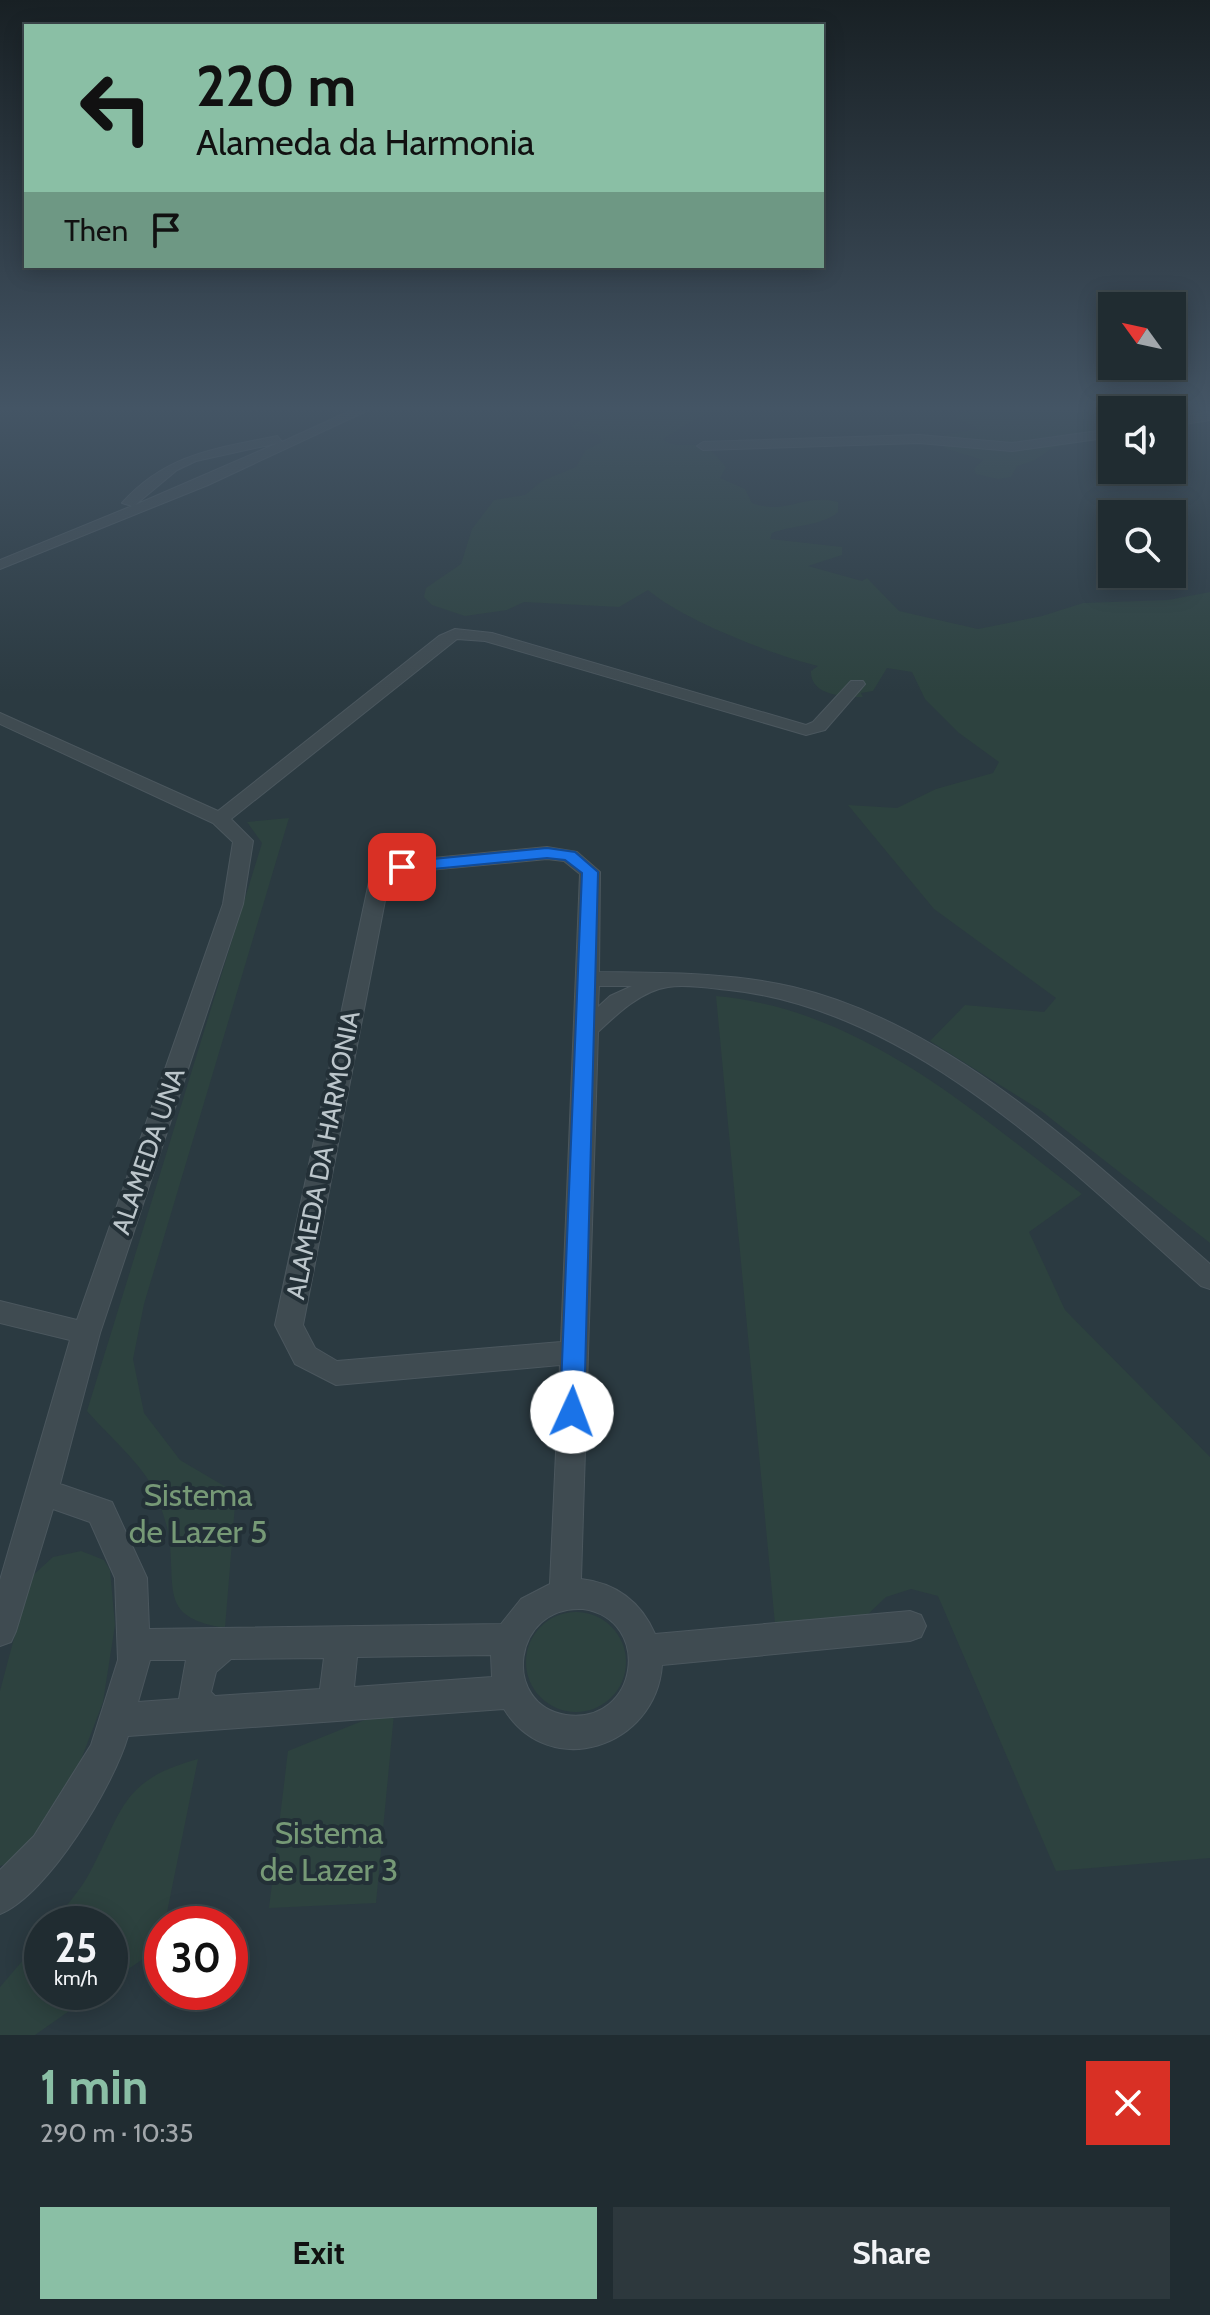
<!DOCTYPE html>
<meta charset="utf-8">
<style>
body{margin:0;font-family:Cabin,sans-serif;background:#2d383d;color:#f1f3f6;height:100vh;display:flex;flex-direction:column;font-size:30px;white-space:nowrap}
*{box-sizing:border-box;margin:0}
p{font-size:26px;color:#a2a7ab}
.icon{flex:none;width:44px;height:44px;fill:none;stroke:currentColor;stroke-width:2;stroke-linecap:round;stroke-linejoin:round}
.map{position:relative;height:2035px;overflow:hidden}
.drawer{display:flex;flex-direction:column;background:#202c31;flex:1}
.drawer>*{flex:none}
.top-card{position:absolute;left:24px;top:24px;width:800px;height:244px;border-radius:0px;box-shadow:0 4px 20px #0003,0 0 0 2px #3d484d;background:#8abfa5;color:#111;overflow:hidden}
.needle{width:52px;rotate:303deg}
.fabs{position:absolute;left:1098px;top:292px;display:grid;gap:16px}
.fabs a{display:grid;place-items:center;width:88px;height:88px;border-radius:0px;background:#202c31;box-shadow:0 4px 20px #0003,0 0 0 2px #3d484d;font-size:40px}
.speed{position:absolute;left:24px;top:1906px;display:flex;gap:16px;font-size:40px;font-weight:700;text-align:center}
.speed>*{display:grid;place-content:center;width:104px;height:104px;border-radius:50%;background:#202c31;box-shadow:0 4px 20px #0003,0 0 0 2px #3d484d;line-height:1}
.speed small{font-size:20px;font-weight:400}
.speed .limit{border:12px solid #d22;background:#fff;color:#111}
.pin{position:absolute;display:grid;place-items:center;width:68px;height:68px;color:#fff;margin:-34px;border-radius:16px;box-shadow:0 4px 12px #0006}
.me{position:absolute;width:88px;margin:-44px;rotate:2deg;stroke-linejoin:round;filter:drop-shadow(0 0 6px #0008)}
.turn{display:flex;align-items:center;gap:28px;height:168px;padding:0 40px;font-size:36px}
.turn .icon{width:104px;height:104px;stroke-width:2.5}
.turn b{display:block;font-size:56px;line-height:68px}
.then{display:flex;align-items:center;height:76px;padding:0 40px;background:#0003;gap:16px;font-size:30px}
.round{display:grid;place-items:center;flex:none;width:84px;height:84px;border-radius:0px;background:#2d383d}
.head{display:flex;align-items:center;justify-content:space-between;height:136px;padding:0 40px}
h1{font-size:48px;font-weight:800;line-height:60px;color:#8abfa5}
.primary-button{display:flex;gap:16px;margin-top:auto;padding:16px 40px}
.primary-button a{flex:1;height:92px;border-radius:0px;background:#8abfa5;color:#111;font-size:32px;font-weight:800;line-height:92px;text-align:center}
.primary-button a+a{background:#2d383d;color:#f1f3f6}
.map>svg:first-child{display:block}
</style>
<div class="map">
<svg width="1210" height="2035" viewBox="0 0 1210 2035">
<rect width="100%" height="100%" fill="#2b3a41"/>
<path fill="#2d423f" d="M631 407H736L699 417 663 439C676 451 693 440 707 448 715 453 720 461 726 467L720 478 745 489 752 503C788 516 802 493 838 502V512C823 526 792 525 772 533L770 539 842 547V555L808 566 862 581 867 578 899 611 978 629 1042 616 1083 603 1168 600 1210 592V1243L1040 1110 930 1041 965 1005 1044 1012 1056 998 934 909 848 805 897 808 936 789 993 773 999 762 959 733 925 699 912 672 887 668 873 691 861 693 863 697C845 697 810 696 811 671L818 666C773 655 683 620 648 590L619 607 524 602 507 610 465 616 432 605 424 597 426 588 461 564 472 529 494 500 525 495 542 481 576 467 586 450 602 442 600 435 570 427 590 415Z
M988 407 1037 411 1033 407H1137L1136 410H1112V435L1052 448 1035 460 1017 466 1011 477 998 479 976 474 974 469 983 460 947 449 942 444 946 435 979 429 957 419V414Z
M289 818 144 1304 133 1359 144 1413 180 1460 236 1493 225 1628C164 1618 174 1596 170 1545 169 1529 161 1507 155 1492 144 1466 106 1433 87 1411L262 843 247 822Z
M716 996C861 1009 971 1110 1082 1194L1029 1232 1065 1310 1210 1457V1858L1056 1871 938 1596 911 1589 886 1597 865 1617 775 1624Z
M81 1551 104 1560 110 1570 115 1625 103 1702 68 1794 14 1862 0 1866V1691L30 1578 53 1557Z
M526 1662a50 50 0 1 1 100 0a50 50 0 1 1-100 0Z
M394 1714 376 1903 269 1908 288 1751 372 1717Z
M198 1759 160 1947 110 1982V1924H52C64 1908 79 1892 89 1874 123 1811 120 1780 198 1759Z
M42 1938V1992H96L35 2035H0V1987Z"/>
<g fill="none" stroke-linecap="round" stroke-linejoin="round">
<g stroke="#4b575e" stroke-width="2">
<path id="minor" d="M359 407H375L208 485 0 569V560L132 506 122 503C167 453 216 449 277 436L282 442ZM278 443 135 505 177 470 196 461Z
M1210 412V420L1172 426V418Z
M1112 429V437L1012 451 919 443 703 450 697 446 703 442 919 435 1012 443Z
M455 629 492 633 806 725 813 722 851 681H863L865 684 825 730 806 735 485 641 457 639 231 819 253 841 243 904 100 1333 60 1484 112 1502 147 1578 149 1629 501 1624 521 1599 550 1584 560 1365 336 1385 295 1364 275 1325 369 882 402 861 547 847 577 852 600 872 599 972C664 973 729 972 793 987 951 1024 1091 1160 1210 1264V1289L1201 1286C1069 1169 913 1009 729 990 710 988 687 984 668 987 641 991 617 1014 598 1032L581 1579C616 1583 641 1602 655 1634L910 1611 921 1615 926 1626 921 1637 910 1641 662 1665C656 1748 549 1782 504 1709L128 1736C114 1785 48 1895 0 1914V1870L34 1836 91 1745 118 1660 115 1578 90 1522 53 1509 16 1631 11 1642 0 1646V1580L70 1340 0 1323V1301L77 1320 223 904 233 842 213 823 0 724V713L218 811 439 636ZM547 859 564 861 580 874 561 1342 337 1361 315 1348 303 1325 388 885 407 872ZM599 986H632L610 996 598 1007ZM583 1609C653 1619 639 1725 566 1715 501 1705 512 1605 583 1609ZM491 1655 492 1677 354 1687 357 1657ZM324 1658 320 1689 215 1696 211 1692 216 1672 231 1659ZM150 1660H186L179 1699 138 1702Z"/>
</g>
<use href="#minor" fill="#3f4b51" fill-rule="evenodd"/>
</g>
<linearGradient id="sky" x2="0" y2="1"><stop stop-color="#182024"/><stop offset="0.59" stop-color="#445565"/><stop offset="1" stop-color="#445565" stop-opacity="0"/></linearGradient>
<rect width="1210" height="692" fill="url(#sky)"/>
<path fill="#1a73e8" stroke="#114b97" stroke-width="2" d="M547 848 575 852 598 872 584 1412 580 1420 572 1422 564 1420 560 1412 582 873 565 860 547 858 402 872 394 867 402 862Z"/>
<g text-anchor="middle" dominant-baseline="central" stroke-width="8" stroke-linejoin="round" paint-order="stroke">
<g font-size="26" fill="#bcc6cb" stroke="#233037">
<text transform="translate(148 1151) rotate(-71)">ALAMEDA UNA</text>
<text transform="translate(323 1155) rotate(-79)">ALAMEDA DA HARMONIA</text>
</g>
<g font-size="32" fill="#769976" stroke="#233037">
<text x="198" y="1494">Sistema<tspan x="198" dy="37">de Lazer 5</tspan></text>
<text x="329" y="1832">Sistema<tspan x="329" dy="37">de Lazer 3</tspan></text>
</g>
</g>
</svg>
<div class="fabs">
<a><svg class="needle" viewBox="-14 -14 28 28"><path d="M0-13l5 13h-10z" fill="#e53935"/><path d="M0 13l5-13h-10z" fill="#a2a7ab"/></svg></a>
<a><svg class="icon" aria-label="sound" viewBox="0 0 24 24"><path d="M4 9h4l5-4v14l-5-4H4zM17 9q2 3 0 6"/></svg></a>
<a><svg class="icon" aria-label="search" viewBox="0 0 24 24"><circle cx="10" cy="10" r="6"/><path d="M15 15l6 6"/></svg></a>
</div>
<div class="speed"><div>25<small>km/h</small></div><div class="limit">30</div></div>
<div class="pin" style="left:402px;top:867px;background:#d93025"><svg class="icon" aria-label="arrive" viewBox="0 0 24 24"><path d="M6 21V4h12l-3 4 3 4H6"/></svg></div>
<svg class="me" style="left:572px;top:1412px" viewBox="-20 -20 40 40"><circle r="19" fill="#fff"/><path d="M0-13L10 11 0 6-10 11z" fill="#1a73e8"/></svg>
<div class="top-card">
<div class="turn"><svg class="icon" aria-label="left" viewBox="0 0 24 24"><path d="M17 20v-9H6M10 6l-5 5 5 5"/></svg><div><b>220 m</b>Alameda da Harmonia</div></div>
<div class="then">Then<svg class="icon" aria-label="arrive" viewBox="0 0 24 24"><path d="M6 21V4h12l-3 4 3 4H6"/></svg></div>
</div>
</div>
<section class="drawer">
<div class="head"><div><h1>1 min</h1><p>290 m · 10:35</p></div><a class="round" style="background:#d93025;color:#fff"><svg class="icon" aria-label="close" viewBox="0 0 24 24"><path d="M6 6l12 12M18 6L6 18"/></svg></a></div>
<div class="primary-button"><a>Exit</a><a>Share</a></div>
</section>
